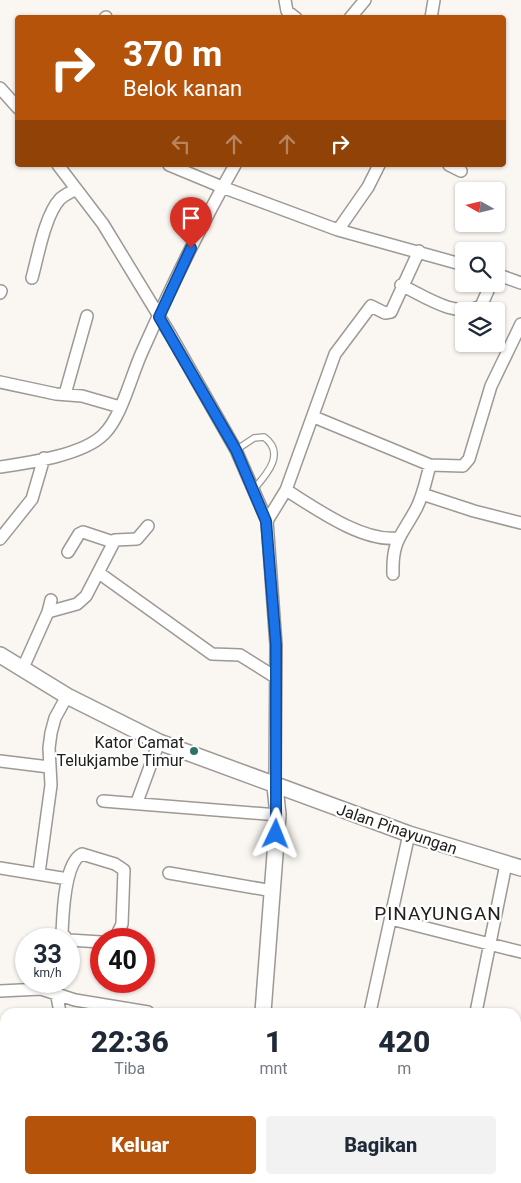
<!DOCTYPE html>
<html lang="id">
<style>
body{margin:0;font-family:Roboto,sans-serif;background:#f2f2f3;color:#1f2937;height:100vh;display:flex;flex-direction:column;font-size:19px;white-space:nowrap}
*{box-sizing:border-box;margin:0}
p{font-size:16px;color:#747a83}
.icon{flex:none;width:28px;height:28px;fill:none;stroke:currentColor;stroke-width:2;stroke-linecap:round;stroke-linejoin:round}
.map{position:relative;flex:1;overflow:hidden}
.side{position:absolute;left:0px;top:1008px;width:521px;height:176px;display:flex;flex-direction:column;background:#fff;border-radius:15px 15px 0 0;box-shadow:0 1px 4px #0004}
.side>*{flex:none}
.guide{position:absolute;left:15px;top:15px;width:491px;height:152px;border-radius:5px;box-shadow:0 1px 4px #0004;background:#b45309;color:#fff;overflow:hidden}
.needle{width:32px;rotate:278deg}
.tools{position:absolute;left:455px;top:182px;display:grid;gap:10px}
.tools a{display:grid;place-items:center;width:50px;height:50px;border-radius:5px;background:#fff;box-shadow:0 1px 4px #0004;font-size:25px}
.speed{position:absolute;left:15px;top:928px;display:flex;gap:10px;font-size:25px;font-weight:700;text-align:center}
.speed>*{display:grid;place-content:center;width:65px;height:65px;border-radius:50%;background:#fff;box-shadow:0 1px 4px #0004;line-height:1}
.speed small{font-size:12px;font-weight:400}
.speed .limit{border:8px solid #d22;background:#fff;color:#111}
.pin{position:absolute;display:grid;place-items:center;width:42px;height:42px;color:#fff;margin:-51px -21px;border-radius:50% 50% 50% 0;rotate:-45deg;box-shadow:0 0 5px #0007}
.pin .icon{rotate:45deg}
.me{position:absolute;width:55px;margin:-28px;rotate:2deg;stroke-linejoin:round;filter:drop-shadow(0 0 4px #0008)}
.turn{display:flex;align-items:center;gap:18px;height:105px;padding:0 25px;font-size:22px}
.turn .icon{width:65px;height:65px;stroke-width:2.5}
.turn b{display:block;font-size:35px;line-height:42px}
.lanes{display:flex;align-items:center;height:48px;padding:0 25px;background:#0003;justify-content:center;gap:25px;direction:ltr}
.lanes .off{opacity:.35}
.eta{display:flex;justify-content:space-evenly;align-items:center;height:85px;text-align:center}
.eta b{font-size:30px;font-weight:800;line-height:35px}
.action{display:flex;gap:10px;margin-top:auto;padding:10px 25px}
.action a{flex:1;height:58px;border-radius:5px;background:#b45309;color:#fff;font-size:20px;font-weight:800;line-height:58px;text-align:center}
.action a+a{background:#f2f2f3;color:#1f2937}
.map>svg:first-child{display:block}
</style>
<div class="map">
<svg width="521" height="1183" viewBox="0 0 521 1183">
<rect width="100%" height="100%" fill="#faf6f1"/>
<g fill="none" stroke-linecap="round" stroke-linejoin="round">
<g stroke="#9d9995" stroke-width="8">
<path id="lane" d="M236 450 254 438 264 437C286 453 267 474 254 489"/>
</g>
<g stroke="#9d9995" stroke-width="14">
<path id="street" d="M285 0 287 11 296 18
M105 18 106 17
M350 18 365 0
M431 18 434 0
M0 88 18 108
M58 165 103 224 170 334 236 450 267 521 276 645 275 786
M169 165 222 187 338 230 464 265
M449 165 461 171
M338 230 368 187 379 165
M496 274 521 283
M32 278C38 256 45 215 60 199 64 195 71 192 76 189
M401 285C424 296 456 319 481 306L491 284
M0 293 1 291
M0 382 56 394 82 396 120 407
M65 394 87 316
M314 417 430 465 463 466 469 459 491 386 521 324
M0 467C28 463 84 455 104 434 122 416 131 376 142 352 170 289 201 225 235 165
M286 490C315 508 362 542 397 538
M422 494 474 511 521 523
M267 521 286 490 335 354 371 306 385 313 391 312 419 251
M0 539 32 499 44 458
M68 552 79 534 83 532 113 542
M99 573 212 654 240 655 275 677
M393 574C392 540 401 537 416 509 423 496 426 480 430 465
M48 612 77 604 86 596 115 540 137 539 148 526
M22 670 48 612 51 600
M0 761 49 767
M103 801 278 815
M137 802 159 742
M0 868 68 879
M39 873 51 785 49 748 51 733 55 718 67 696
M169 873 273 891
M391 919 521 952
M67 939 62 933C63 914 64 863 82 854L115 864 124 870 122 924 115 939
M69 940 101 942
M0 991 41 989 75 1000 148 1012
M56 992 60 1012
M370 1012 409 834
M476 1012 506 864
M0 1041 5 1040
M516 1046 521 1047
M516 1158 521 1159
M11 1179 22 1183
M97 1179 98 1183
M480 1179 493 1183
M441 1183 442 1179"/>
</g>
<g stroke="#9d9995" stroke-width="18">
<path id="secondary" d="M0 655 67 696 159 742 409 834 521 868
M263 1012 278 815 275 786
M254 1183 255 1179"/>
</g>
<use href="#lane" stroke="#fff" stroke-width="5.5"/>
<use href="#street" stroke="#fff" stroke-width="11"/>
<use href="#secondary" stroke="#fff" stroke-width="15"/>
</g>
<g fill="none" stroke-linecap="round" stroke-linejoin="round">
<g stroke="#114b97" stroke-width="12">
<path id="route" d="M191 248 159 317 236 450 266 521 276 645V834"/>
</g>
<use href="#route" stroke="#1a73e8" stroke-width="9"/>
</g>
<circle fill="#2e7367" stroke="#fff" stroke-width="2" cx="194" cy="751" r="5"/>
<g text-anchor="middle" dominant-baseline="central" stroke-width="4.5" stroke-linejoin="round" paint-order="stroke">
<g font-size="16" fill="#22201f" stroke="#fff" text-anchor="end">
<text x="184" y="742">Kator Camat<tspan x="184" dy="18">Telukjambe Timur</tspan></text>
</g>
<g font-size="16" fill="#22201f" stroke="#fff">
<text transform="translate(397 829) rotate(19)">Jalan Pinayungan</text>
</g>
<g font-size="19" letter-spacing="1" fill="#22201f" stroke="#fff">
<text x="438" y="913">PINAYUNGAN</text>
</g>
</g>
</svg>
<div class="tools">
<a><svg class="needle" viewBox="-14 -14 28 28"><path d="M0-13l5 13h-10z" fill="#e53935"/><path d="M0 13l5-13h-10z" fill="#747a83"/></svg></a>
<a><svg class="icon" aria-label="search" viewBox="0 0 24 24"><circle cx="10" cy="10" r="6"/><path d="M15 15l6 6"/></svg></a>
<a><svg class="icon" aria-label="layers" viewBox="0 0 24 24"><path d="M12 4l9 5-9 5-9-5zM3 14l9 5 9-5"/></svg></a>
</div>
<div class="speed"><div>33<small>km/h</small></div><div class="limit">40</div></div>
<div class="pin" style="left:191px;top:248px;background:#d93025"><svg class="icon" aria-label="arrive" viewBox="0 0 24 24"><path d="M6 21V4h12l-3 4 3 4H6"/></svg></div>
<svg class="me" style="left:276px;top:834px" viewBox="-20 -20 40 40"><path d="M0-17L14 15 0 8-14 15z" fill="#1a73e8" stroke="#fff" stroke-width="4"/></svg>
<div class="guide">
<div class="turn"><svg class="icon" aria-label="right" viewBox="0 0 24 24"><path d="M7 20v-9h11M14 6l5 5-5 5"/></svg><div><b>370 m</b>Belok kanan</div></div>
<div class="lanes"><svg class="icon off" aria-label="left" viewBox="0 0 24 24"><path d="M17 20v-9H6M10 6l-5 5 5 5"/></svg><svg class="icon off" aria-label="ahead" viewBox="0 0 24 24"><path d="M12 20V5M6 11l6-6 6 6"/></svg><svg class="icon off" aria-label="ahead" viewBox="0 0 24 24"><path d="M12 20V5M6 11l6-6 6 6"/></svg><svg class="icon" aria-label="right" viewBox="0 0 24 24"><path d="M7 20v-9h11M14 6l5 5-5 5"/></svg></div>
</div>
<section class="side">
<div class="eta">
<div><b>22:36</b><p>Tiba</p></div>
<div><b>1</b><p>mnt</p></div>
<div><b>420</b><p>m</p></div>
</div>
<div class="action"><a>Keluar</a><a>Bagikan</a></div>
</section>
</div>
